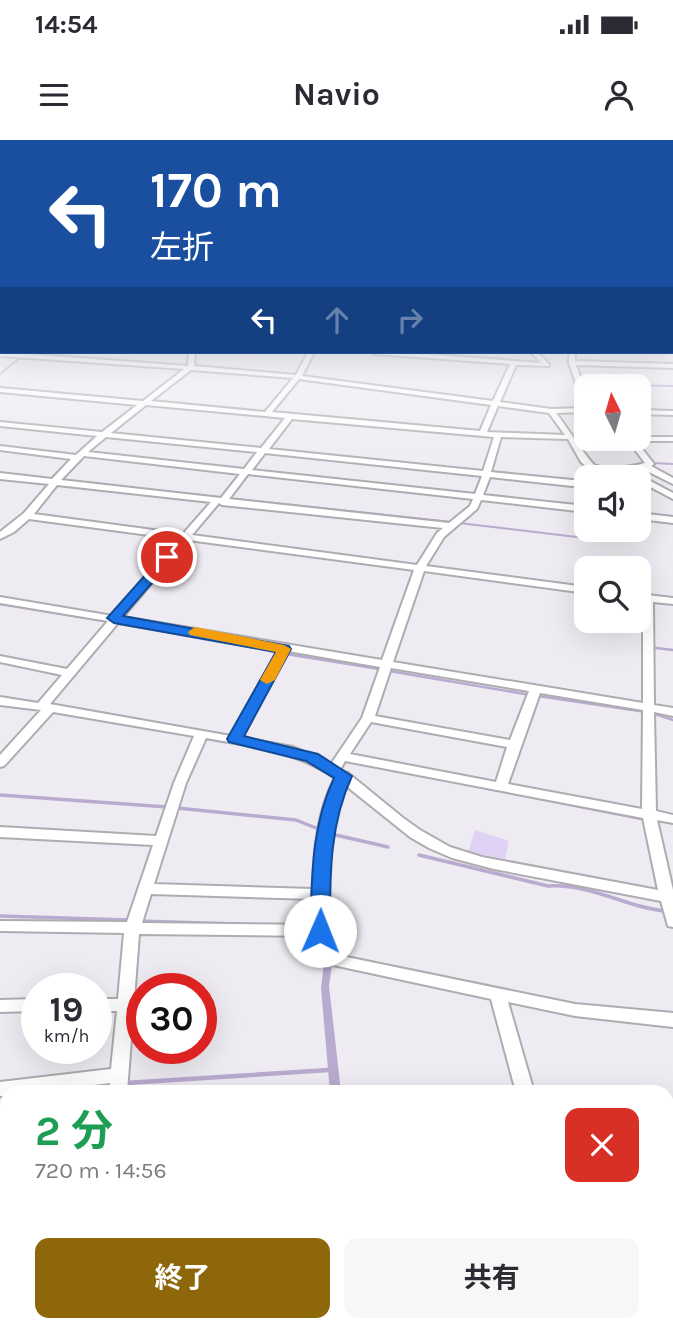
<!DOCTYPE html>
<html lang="ja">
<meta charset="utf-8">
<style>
body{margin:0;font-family:Karla,"Noto Sans JP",sans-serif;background:#f7f7f7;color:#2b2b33;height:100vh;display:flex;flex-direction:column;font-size:26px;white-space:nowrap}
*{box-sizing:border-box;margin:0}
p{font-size:23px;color:#7c7c81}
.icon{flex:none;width:38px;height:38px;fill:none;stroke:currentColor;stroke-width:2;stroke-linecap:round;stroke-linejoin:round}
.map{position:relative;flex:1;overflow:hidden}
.drawer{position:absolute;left:0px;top:945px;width:674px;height:247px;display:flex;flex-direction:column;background:#fff;border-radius:21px 21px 0 0;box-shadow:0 7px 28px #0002}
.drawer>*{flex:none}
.top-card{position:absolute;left:0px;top:0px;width:674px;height:214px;box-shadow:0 7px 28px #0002;background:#1a4fa0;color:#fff;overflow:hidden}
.needle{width:46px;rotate:355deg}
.buttons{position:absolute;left:574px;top:234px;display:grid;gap:14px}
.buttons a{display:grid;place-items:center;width:77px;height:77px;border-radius:14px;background:#fff;box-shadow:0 7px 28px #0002;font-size:35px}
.speed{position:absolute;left:21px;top:833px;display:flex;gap:14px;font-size:35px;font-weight:700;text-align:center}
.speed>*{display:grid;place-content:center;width:91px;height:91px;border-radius:50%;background:#fff;box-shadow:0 7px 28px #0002;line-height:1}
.speed small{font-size:18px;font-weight:400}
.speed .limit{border:10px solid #d22;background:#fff;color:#111}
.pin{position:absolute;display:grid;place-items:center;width:60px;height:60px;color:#fff;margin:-30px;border:4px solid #fff;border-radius:50%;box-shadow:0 2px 7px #0007}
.me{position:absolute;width:77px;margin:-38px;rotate:1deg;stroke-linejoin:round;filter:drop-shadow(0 0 5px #0008)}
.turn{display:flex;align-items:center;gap:24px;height:147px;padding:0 35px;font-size:32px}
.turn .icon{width:91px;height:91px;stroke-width:2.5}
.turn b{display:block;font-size:49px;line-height:60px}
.lanes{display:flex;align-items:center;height:66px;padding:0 35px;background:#0003;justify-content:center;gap:35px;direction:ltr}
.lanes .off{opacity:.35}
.round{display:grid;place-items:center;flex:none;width:74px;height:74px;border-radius:14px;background:#f7f7f7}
.headline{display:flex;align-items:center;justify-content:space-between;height:119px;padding:0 35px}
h1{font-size:42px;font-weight:700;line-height:52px;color:#1e9e55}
.button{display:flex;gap:14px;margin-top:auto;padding:14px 35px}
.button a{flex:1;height:80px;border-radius:14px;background:#8d6709;color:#fff;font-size:28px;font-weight:700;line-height:80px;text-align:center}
.button a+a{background:#f7f7f7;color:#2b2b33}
.status{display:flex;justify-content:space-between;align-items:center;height:49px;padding:0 35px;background:#fff;direction:ltr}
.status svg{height:19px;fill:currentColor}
header{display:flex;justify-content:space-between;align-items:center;height:91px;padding:0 35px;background:#fff;font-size:32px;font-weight:700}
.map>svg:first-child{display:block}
</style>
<div class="status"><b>14:54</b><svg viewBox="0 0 49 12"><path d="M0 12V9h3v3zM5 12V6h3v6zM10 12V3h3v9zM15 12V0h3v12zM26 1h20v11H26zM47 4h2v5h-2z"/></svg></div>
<header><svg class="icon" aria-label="menu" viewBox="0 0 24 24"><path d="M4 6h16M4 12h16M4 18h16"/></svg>Navio<svg class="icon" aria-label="person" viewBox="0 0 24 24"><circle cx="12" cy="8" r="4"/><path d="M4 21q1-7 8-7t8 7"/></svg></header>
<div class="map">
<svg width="673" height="1191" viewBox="0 0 673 1191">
<rect width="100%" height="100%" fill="#eeecf2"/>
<path fill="#e0d2f5" d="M475 690 509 701 505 719 468 712Z
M8 1185H120L88 1191H7Z"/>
<path fill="#b9aacf" d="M324 823 332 825 329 846 341 952H330L321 848Z"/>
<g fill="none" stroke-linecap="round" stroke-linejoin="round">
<path stroke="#b9aacf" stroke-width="2" d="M396 212 497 220
M0 234 21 217
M585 244 673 246
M654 323 673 324
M0 333 21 335
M135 348 452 382
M459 383 610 401"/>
<path stroke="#b9aacf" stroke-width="2.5" d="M0 464 111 482
M190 495 279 513
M656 508 673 510
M286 514 379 529
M389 531 531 555
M538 556 646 572
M652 573 673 580"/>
<path stroke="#b9aacf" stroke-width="3.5" d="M486 648 644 679
M0 655 167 667
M177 668 296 680 321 690
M327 693 388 707
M419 715 548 746C575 744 604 755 629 763 643 768 659 770 673 773
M0 776 129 780
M139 781 234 784"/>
<path stroke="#b9aacf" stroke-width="4.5" d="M126 943 329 930
M53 952 112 945
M0 1140H7
M4 1191 7 1162"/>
<g stroke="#aeacb1" stroke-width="4">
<path id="minor" d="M672 172H673V175H672Z
M0 177H2V181H0Z
M672 200H673V204H672Z
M0 212 188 226 189 212H195L194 226 296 235 308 212H314L302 236 493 261 510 224 375 214 372 212H398L541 223 531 212H537L549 224V226L516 225 500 262 551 269 586 268V272L556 273C564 282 589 323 596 326 611 331 630 327 645 323L627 299H639V297H673V301H636L654 324 651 326 673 338V344L643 329 620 333 595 331 588 334 582 344 572 346 490 337 483 355 586 366V372L481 360 477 369 444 397 426 426 586 447V453L424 431 393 522 643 563V461L639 460V454L673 458V464L653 462 654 565 673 568V576L654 572 656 671 673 675V683L657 680 673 750V787L668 786 661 761 494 729 452 718 429 708 410 697 345 645C321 690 325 765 332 814L575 864 673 873V887L575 876 508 862 534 952H516L491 859 319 822 315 796 139 794 127 952H109L110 943 37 952H7V956H0V942L111 929 117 871H96V859H118L124 793 0 791V781L127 782 153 705 0 697V687L156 696 174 643 194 596 53 572 4 626 0 627V615L41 570 0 565V557L38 563 62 535 0 522V516L67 529 108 481 0 463V457L113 476 179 399 29 379 14 392 0 399V392L24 373 49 344 0 339V333L52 339 71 319 0 310V306L76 315 97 296 0 286V282L102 292 137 265 0 252V248L143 261 184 229 0 216ZM191 230 293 238 265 272 151 261ZM299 239 491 265 480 291 272 272ZM146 265 285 278 261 308 111 293ZM498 266 549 273 565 295 487 292ZM292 279 494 297 483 331 269 309ZM106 297 257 312 244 329 88 312ZM501 297 568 299 581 322 588 328 582 330 576 340H572L491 332ZM265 313 482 336 475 354 252 330ZM84 316 240 334 221 358 61 340ZM248 334 473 359 470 366 449 383 229 359ZM57 345 211 362 183 394 34 374ZM219 363 222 365 443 388 437 393 417 425 192 395ZM188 400 414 430 382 520 123 477ZM118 483 278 510 231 596 50 564ZM288 511 380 527 362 578 331 624 293 607 242 598ZM391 528 529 551 510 600 375 576ZM540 553 643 570 642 669 508 644ZM371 582 507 607 496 642 350 614ZM206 598C253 607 294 610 335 638 317 672 314 711 313 749L154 744 186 643ZM345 621 643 678 658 750 482 717 450 707 420 690 402 677 348 633 340 630ZM151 754 313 759 314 785 142 783Z
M569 212H575V221L673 224V228L576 225 586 252V263L582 261 569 223Z
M639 270 673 271V275L639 274Z
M639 335 673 353V359L639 341V338H635Z
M639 373 673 377V383L639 379Z
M37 859V871L0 872V860Z
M673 986V1005L667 1007V988Z
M7 1083V1101L0 1103V1085Z
M667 1113 673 1114V1134L667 1133Z
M91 1185H111L112 1191H90Z
M587 1185H608L611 1191H589Z"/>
</g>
<use href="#minor" fill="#fff" fill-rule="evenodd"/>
</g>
<linearGradient id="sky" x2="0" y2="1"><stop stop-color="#95b0de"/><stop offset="0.51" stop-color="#f7f6f9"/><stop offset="1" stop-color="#f7f6f9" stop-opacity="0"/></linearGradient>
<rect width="673" height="338" fill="url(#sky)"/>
<path fill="#1a73e8" stroke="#114b97" stroke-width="2" d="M167 413 172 415V420L123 476 289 506 291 509 244 596 318 614 352 636C329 686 330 737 330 791L327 796 320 798 313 796 310 791C312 738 311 687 334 638L306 621 229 602 227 599 276 512 114 483 107 478 163 415Z"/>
<path fill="#f59e0b" d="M195 487 284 505 291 509 275 540 267 544 260 540 276 512 190 495 188 492Z"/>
</svg>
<div class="buttons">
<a><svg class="needle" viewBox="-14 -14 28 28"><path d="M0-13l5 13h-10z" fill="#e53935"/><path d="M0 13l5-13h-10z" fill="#7c7c81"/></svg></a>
<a><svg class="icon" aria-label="sound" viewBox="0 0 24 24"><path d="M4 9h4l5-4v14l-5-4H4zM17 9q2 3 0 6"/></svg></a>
<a><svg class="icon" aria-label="search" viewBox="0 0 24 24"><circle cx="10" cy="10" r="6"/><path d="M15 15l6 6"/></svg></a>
</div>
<div class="speed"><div>19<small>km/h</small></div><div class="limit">30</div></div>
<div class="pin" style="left:167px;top:417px;background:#d93025"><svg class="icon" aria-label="arrive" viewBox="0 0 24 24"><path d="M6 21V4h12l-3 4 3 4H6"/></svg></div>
<svg class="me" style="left:320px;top:791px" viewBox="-20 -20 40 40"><circle r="19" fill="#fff"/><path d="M0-13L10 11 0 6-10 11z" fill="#1a73e8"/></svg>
<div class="top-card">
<div class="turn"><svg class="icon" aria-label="left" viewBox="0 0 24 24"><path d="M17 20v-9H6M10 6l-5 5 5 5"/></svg><div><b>170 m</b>左折</div></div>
<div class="lanes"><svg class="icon" aria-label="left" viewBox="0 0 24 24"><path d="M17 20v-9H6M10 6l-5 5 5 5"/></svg><svg class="icon off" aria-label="ahead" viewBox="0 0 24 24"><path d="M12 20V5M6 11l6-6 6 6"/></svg><svg class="icon off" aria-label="right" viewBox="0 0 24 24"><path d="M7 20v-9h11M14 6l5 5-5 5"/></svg></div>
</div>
<section class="drawer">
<div class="headline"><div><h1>2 分</h1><p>720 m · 14:56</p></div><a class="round" style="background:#d93025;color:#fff"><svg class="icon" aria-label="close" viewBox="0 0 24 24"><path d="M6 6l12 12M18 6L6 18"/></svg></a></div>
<div class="button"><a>終了</a><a>共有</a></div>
</section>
</div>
